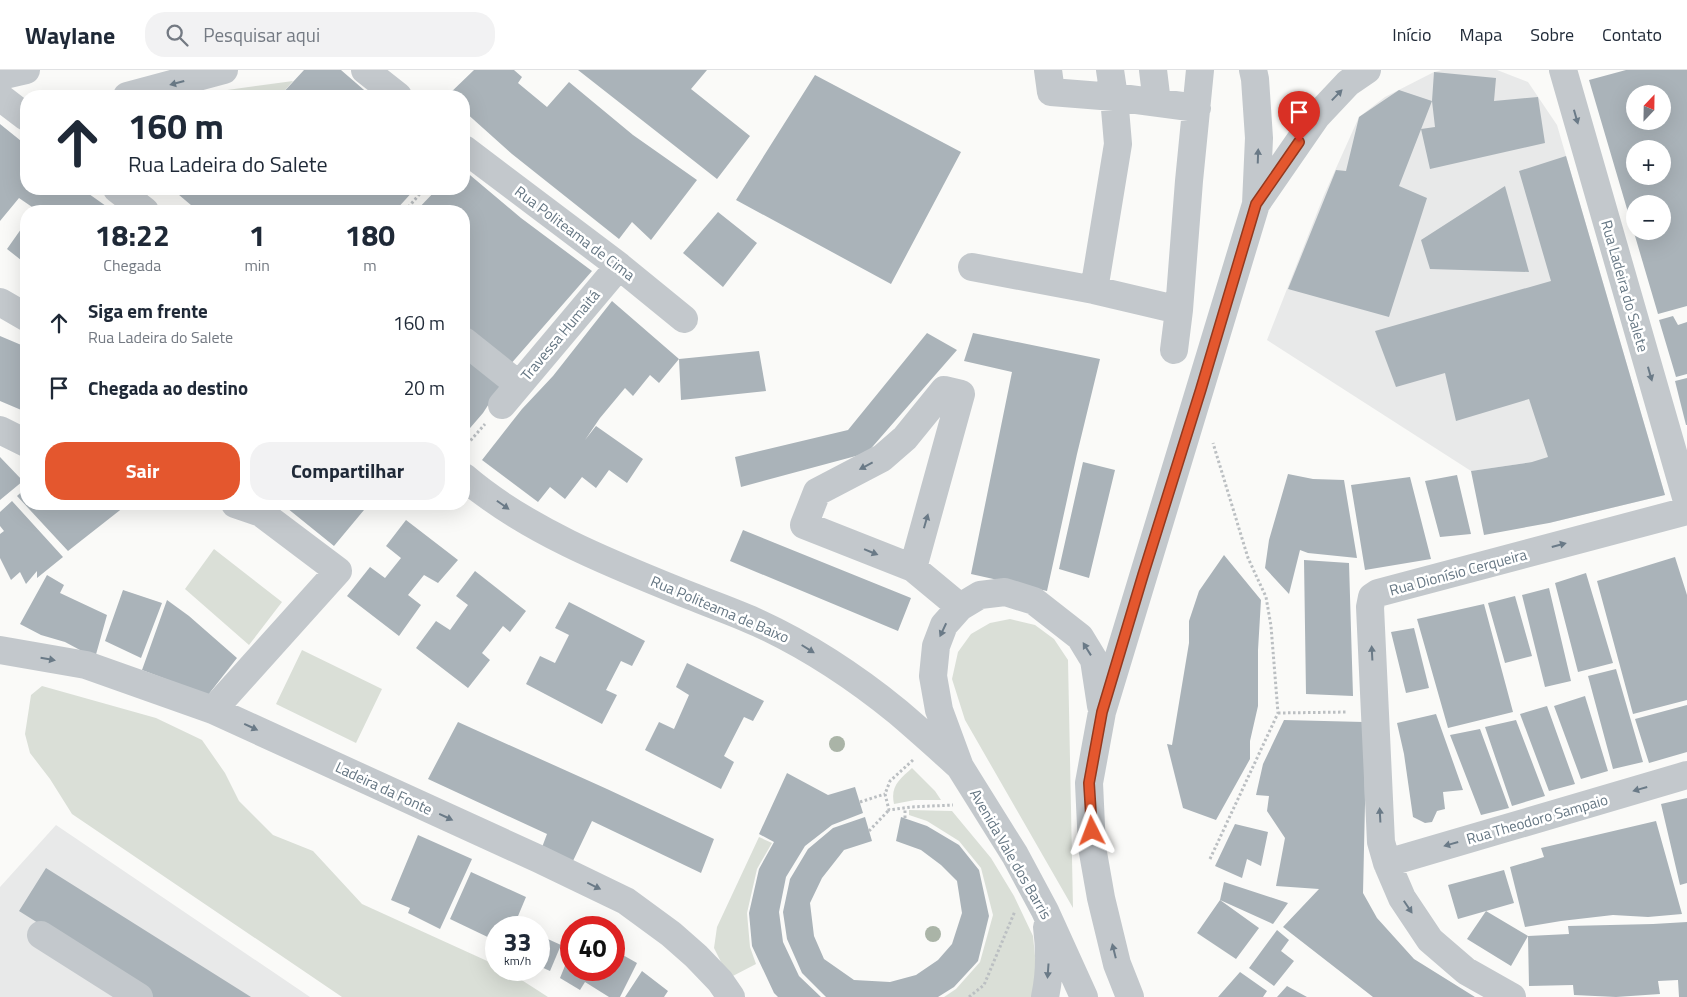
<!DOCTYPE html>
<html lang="pt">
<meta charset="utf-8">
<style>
body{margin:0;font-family:"Titillium Web",sans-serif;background:#f2f2f3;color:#1f2937;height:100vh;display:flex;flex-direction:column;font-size:19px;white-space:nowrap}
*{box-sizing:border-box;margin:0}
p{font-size:16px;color:#747a83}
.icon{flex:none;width:28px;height:28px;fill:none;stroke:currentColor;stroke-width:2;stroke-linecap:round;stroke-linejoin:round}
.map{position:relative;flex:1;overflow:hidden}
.sheet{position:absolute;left:20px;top:135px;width:450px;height:305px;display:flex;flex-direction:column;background:#fff;border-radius:20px;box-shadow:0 5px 20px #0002}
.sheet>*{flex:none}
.banner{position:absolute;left:20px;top:20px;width:450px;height:105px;border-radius:20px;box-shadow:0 5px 20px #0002;background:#fff;color:#1f2937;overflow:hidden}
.needle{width:32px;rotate:22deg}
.controls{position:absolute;left:1626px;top:15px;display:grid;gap:10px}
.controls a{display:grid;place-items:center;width:45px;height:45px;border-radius:50%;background:#fff;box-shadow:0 5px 20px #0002;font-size:25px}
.speed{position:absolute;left:485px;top:846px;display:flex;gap:10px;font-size:25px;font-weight:700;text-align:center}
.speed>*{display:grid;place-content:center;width:65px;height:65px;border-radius:50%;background:#fff;box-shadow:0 5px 20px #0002;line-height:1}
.speed small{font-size:12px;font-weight:400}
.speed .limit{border:8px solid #d22;background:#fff;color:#111}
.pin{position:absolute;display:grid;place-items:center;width:42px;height:42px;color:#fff;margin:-51px -21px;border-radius:50% 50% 50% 0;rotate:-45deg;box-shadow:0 0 5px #0007}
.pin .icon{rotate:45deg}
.me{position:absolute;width:55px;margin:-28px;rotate:357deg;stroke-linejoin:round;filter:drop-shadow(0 0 4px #0008)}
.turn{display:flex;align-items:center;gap:18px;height:105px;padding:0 25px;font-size:22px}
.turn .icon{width:65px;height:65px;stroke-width:2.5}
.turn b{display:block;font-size:35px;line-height:42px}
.eta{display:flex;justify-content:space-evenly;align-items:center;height:85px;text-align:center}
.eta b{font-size:30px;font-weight:700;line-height:35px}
.primary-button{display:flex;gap:10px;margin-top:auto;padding:10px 25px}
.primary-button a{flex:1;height:58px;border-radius:20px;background:#e4572e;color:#fff;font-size:20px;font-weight:700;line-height:58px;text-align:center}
.primary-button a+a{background:#f2f2f3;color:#1f2937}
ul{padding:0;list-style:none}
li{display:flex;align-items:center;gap:15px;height:65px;padding:0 25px}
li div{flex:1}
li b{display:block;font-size:19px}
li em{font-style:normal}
header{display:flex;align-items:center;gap:30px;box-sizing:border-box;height:70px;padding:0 25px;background:#fff;border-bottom:1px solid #e0e1e3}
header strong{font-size:24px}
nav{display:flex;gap:28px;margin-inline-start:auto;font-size:18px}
.search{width:350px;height:45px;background:#f2f2f3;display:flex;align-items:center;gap:12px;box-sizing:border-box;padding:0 18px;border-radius:20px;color:#747a83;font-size:19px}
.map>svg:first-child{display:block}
</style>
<header>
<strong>Waylane</strong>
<div class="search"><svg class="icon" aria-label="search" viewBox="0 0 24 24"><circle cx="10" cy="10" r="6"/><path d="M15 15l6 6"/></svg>Pesquisar aqui</div>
<nav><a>Início</a><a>Mapa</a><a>Sobre</a><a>Contato</a></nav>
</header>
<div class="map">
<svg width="1687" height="927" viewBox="0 0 1687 927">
<rect width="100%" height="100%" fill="#fafaf8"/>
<path fill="#e8e9e9" d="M1442 0H1497L1528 12 1557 55 1665 425 1549 453 1532 392 1471 401 1267 270 1324 125 1359 47 1385 27 1434 2Z
M56 755 310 927H0V817Z"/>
<path fill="#dadfd7" d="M293 11 280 26H193L191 25Z
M214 479 282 532 249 575 185 519Z
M1010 549 1035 555 1054 569 1068 590 1073 838 965 650 952 609 958 582 971 564 990 553Z
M302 580 382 619 356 673 276 634Z
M42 616 156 648 202 670 225 703 239 731 273 765 313 781 362 834 496 895V900H506L548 927H342L72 744 50 709 30 683 25 664 31 625Z
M912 698 935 721 941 730H915L894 734C890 716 900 709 912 698Z
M909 740 952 741 991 788 1014 826 1033 866 1037 906 1033 927H944L956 919 980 892 993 845 981 798 959 771 927 751 909 745Z
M759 767 772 773 757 799 747 843 750 877 756 894 729 908 714 878 717 857Z"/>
<path fill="#aab3b9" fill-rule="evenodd" d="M304 0H341L371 26H280Z
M474 0H514L522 7 518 13 547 37 569 12 633 65 697 110 651 170 632 152 619 169 512 84 464 41V26H447Z
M578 0H707L691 19 750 66 717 109Z
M1626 0H1687V236L1658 244 1589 10ZM1635 24H1662V51H1635ZM1635 79H1662V106H1635ZM1635 134H1662V161H1635Z
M1434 2 1496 8 1494 31 1538 27 1545 73 1430 99 1421 59 1435 57 1432 31Z
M815 5 961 82 891 214 736 130Z
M1399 20 1432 31 1399 116 1427 128 1389 247 1288 219 1336 100 1346 101 1359 47Z
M0 54 26 75V119H82L113 141H34L35 139 19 128 0 151Z
M1566 86 1665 425 1549 453 1484 465 1471 401 1532 392 1548 387 1529 329 1456 351 1445 303 1396 317 1375 261 1551 211 1519 101Z
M464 100 521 148 592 201 509 296 464 258V141H416L437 119H464Z
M1505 116 1529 202 1430 199 1421 170Z
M172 119H234L236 121 238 119H415L395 141H275L273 140 272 141H198Z
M718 142 757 173 723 217 683 183Z
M26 152V194L7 179Z
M612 231 679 289 759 281 766 321 681 330 679 289 659 313 650 305 633 326 625 318 600 348 585 370 596 356 643 389 627 413 609 400 596 418 582 407 565 429 550 417 538 432 482 390 522 339 553 306Z
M1673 246 1678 255 1687 252V304L1676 307 1659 250Z
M927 263 957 280 867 383 741 417 735 387 848 360Z
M973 263 1100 289 1077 384 1047 521 971 504 1012 302 964 291Z
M0 266 26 277V342L0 331Z
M464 282 503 312 483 343 464 365Z
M1687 308V355H1686L1675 311Z
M0 387 23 411 0 430Z
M1083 392 1115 400 1089 508 1059 499Z
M1288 404 1313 409 1344 410 1357 488 1308 483 1300 480 1289 524 1265 498 1269 470Z
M1457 405 1471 464 1440 467 1425 411Z
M1410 407 1431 489 1365 500 1351 415Z
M26 418V434H118L124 437 68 481 17 426Z
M12 431 63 487 37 508V501L26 514 20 502 11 510 0 488V464L4 461 0 456V442Z
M282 434H369L334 476Z
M406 450 458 490 438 513 424 505 408 525 421 535 399 566 347 526 370 497 385 508 401 488 386 476Z
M743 460 911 528 898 561 730 491Z
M1224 485 1261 530 1258 580V636L1250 671V689L1216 750 1183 738 1167 674 1172 675 1189 573V551L1199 521Z
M1675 487 1687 525V630L1633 644 1597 511Z
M1304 490 1349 493 1353 626 1306 624Z
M475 501 526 541 510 562 503 556 482 583 490 590 468 618 416 578 436 551 450 560 468 535 456 526Z
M1586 503 1613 593 1578 602 1555 513Z
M47 505 64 515 60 523 107 545 95 588 65 572 41 565 20 554Z
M1549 518 1571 611 1545 617 1522 525Z
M123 520 162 533 141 588 105 571Z
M1515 526 1532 586 1505 593 1488 533Z
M167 530 189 546 237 588 208 625 142 600Z
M569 532 645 571 632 596 621 591 606 620 617 625 602 654 526 614 540 586 555 593 569 565 555 558Z
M1484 534 1513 642 1448 658 1417 549Z
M1414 558 1429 618 1406 623 1391 562Z
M687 593 764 631 753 651 744 647 724 686 734 692 721 719 645 680 659 652 674 659 689 625 676 617Z
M1616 599 1643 692 1613 699 1588 606Z
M1585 626 1608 701 1581 709 1554 636Z
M1687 635V682L1649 693 1635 649Z
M1547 636 1575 714 1549 721 1520 644Z
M1436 644 1463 720 1443 722 1445 739 1437 741 1432 752 1425 753 1413 747 1404 684 1397 653Z
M1284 650 1364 652 1365 734 1363 823 1377 848 1414 889 1475 927H1373L1283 857 1319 819 1276 816 1285 768 1267 741 1269 726 1256 725 1263 694Z
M1516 650 1545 726 1512 736 1485 657Z
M458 652 607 719 714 769 701 803 592 751 572 793 541 780 547 764 428 709Z
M1480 659 1509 738 1481 745 1450 665Z
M787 703 828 725 855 717 863 743 832 755 805 776 786 807 779 842 783 872 799 906 821 927H778L774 923 752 876 749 843 759 799 774 772 759 764Z
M1687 728V813L1680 815 1661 734Z
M865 747 872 771 844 780 822 808 810 833 814 866 824 889 854 910 890 912 916 905 938 890 952 874 962 843 957 811 941 795 921 780 896 771 901 747 927 756 959 775 979 800 989 846 978 891 954 917 938 927H826L802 903 787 869 783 842 790 809 808 779 833 758Z
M1656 751 1682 844 1648 847 1613 845 1561 851 1525 857 1510 797 1544 787 1541 778Z
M1235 754 1268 762 1261 796 1247 789 1242 808 1215 796Z
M418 765 472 789 440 859 408 843 410 838 391 830Z
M46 798 251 927H135L140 917 19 841Z
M1504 800 1514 833 1458 849 1448 815Z
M471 802 526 827 513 858H496V871L450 849Z
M1224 812 1288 833 1273 854 1220 830 1259 858 1236 889 1197 863 1220 830Z
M1486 841 1528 866 1569 864 1568 856 1653 854 1687 852V927H1679L1678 910 1658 911 1660 924 1616 927 1574 925 1573 915 1529 916 1528 866 1511 896 1467 869Z
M1277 860 1289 870 1281 881 1294 891 1274 916 1249 898Z
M539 865 561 875 550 901 539 896Z
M614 880 637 893 620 927H609L585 912 580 920 560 908 571 881V900H614Z
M642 901 668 921 664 927H625Z
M1240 902 1267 921 1263 927H1218Z
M1287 916 1307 927H1277Z"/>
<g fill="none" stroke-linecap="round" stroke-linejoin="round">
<path stroke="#bbbfc2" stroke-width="3" stroke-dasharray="2.5 2.5" stroke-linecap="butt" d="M405 141 424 119
M464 378 485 354
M1278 643 1348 642
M913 690 890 711 885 724 889 740 911 737 953 735
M860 732 885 724
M905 748V738
M869 761 889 740
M1210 789 1278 643 1271 556 1266 527 1248 488 1213 373
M969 927 984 915 1015 841"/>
<path stroke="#c3c8cc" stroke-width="28" d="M365 0 398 26
M1048 0 1051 22 1114 27 1197 38
M1153 0 1157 33
M1563 0 1687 431
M0 6 26 0
M127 26 224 0
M0 27 26 47
M464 79 619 196 684 249
M117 119 145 141
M1256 134 1316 47 1348 13 1367 0
M972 197 1094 220 1179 240
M1094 220 1118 74 1114 27 1110 0
M0 232 26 247
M464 271 518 314
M1174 280 1179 240 1189 111 1200 0
M502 335 619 196
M0 360 26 373
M464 407C527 461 614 495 691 526 713 535 736 543 758 553 808 576 855 607 898 642 918 659 938 677 958 695
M913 498 961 324 944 320 905 368 882 388 817 422 804 455 913 498 960 537
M0 580 86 595 213 640 539 789 626 831 671 864 696 886 720 911 731 927
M213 640 338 501 261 443 235 434
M1387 793 1687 705
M41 865 139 927
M1045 927C1050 904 1050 880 1047 857
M1084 927 1045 841 1015 785 960 697 939 640 933 606 936 576 944 555 960 537 980 525 1005 522 1034 531 1080 567 1094 590 1101 636
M1130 927 1117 894 1101 828 1092 777 1089 713 1102 642 1256 134 1259 68 1255 9 1253 0
M1512 927 1466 901 1430 870 1402 828 1387 793 1381 772 1370 537 1372 527 1378 523 1687 441"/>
</g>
<g fill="#aab4a7">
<circle cx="837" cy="674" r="8"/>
<circle cx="933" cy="864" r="8"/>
</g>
<defs><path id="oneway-solid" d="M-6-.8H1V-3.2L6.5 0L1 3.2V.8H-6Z" transform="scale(1.25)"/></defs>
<g fill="#6a7a87">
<use href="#oneway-solid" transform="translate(177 13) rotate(165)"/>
<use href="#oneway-solid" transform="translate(1337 25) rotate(-46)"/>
<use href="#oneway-solid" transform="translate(1576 47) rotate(74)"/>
<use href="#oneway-solid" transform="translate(1258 86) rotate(-88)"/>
<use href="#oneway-solid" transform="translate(1650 304) rotate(74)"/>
<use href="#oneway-solid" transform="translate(866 396) rotate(152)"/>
<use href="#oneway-solid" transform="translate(503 435) rotate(35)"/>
<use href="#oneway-solid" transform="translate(926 451) rotate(-74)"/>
<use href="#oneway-solid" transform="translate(1559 475) rotate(-15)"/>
<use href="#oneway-solid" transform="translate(871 482) rotate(22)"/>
<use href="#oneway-solid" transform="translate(943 560) rotate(115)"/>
<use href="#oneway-solid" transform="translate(808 579) rotate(32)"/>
<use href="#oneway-solid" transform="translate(1087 579) rotate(-122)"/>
<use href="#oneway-solid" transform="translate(1372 583) rotate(-93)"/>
<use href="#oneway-solid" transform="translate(48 589) rotate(10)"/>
<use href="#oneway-solid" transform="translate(251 657) rotate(25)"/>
<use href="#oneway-solid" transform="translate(1640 719) rotate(164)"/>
<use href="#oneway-solid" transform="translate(1380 745) rotate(-93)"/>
<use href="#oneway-solid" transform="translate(446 747) rotate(25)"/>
<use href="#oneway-solid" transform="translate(1451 774) rotate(164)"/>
<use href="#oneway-solid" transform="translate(594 816) rotate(26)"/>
<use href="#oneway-solid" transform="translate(1408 837) rotate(56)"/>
<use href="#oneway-solid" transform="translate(1114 881) rotate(-104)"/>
<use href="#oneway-solid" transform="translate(1048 901) rotate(94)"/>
</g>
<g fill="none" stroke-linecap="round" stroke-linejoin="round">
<g stroke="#94391e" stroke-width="12">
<path id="route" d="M1092 761 1089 713 1102 642 1143 505 1201 319 1256 134 1299 72"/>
</g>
<use href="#route" stroke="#e4572e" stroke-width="9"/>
</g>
<g text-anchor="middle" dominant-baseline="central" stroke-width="5" stroke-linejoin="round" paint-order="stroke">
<g font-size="15" fill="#657683" stroke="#fff">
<text transform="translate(575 163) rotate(37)">Rua Politeama de Cima</text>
<text transform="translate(1625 216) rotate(74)">Rua Ladeira do Salete</text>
<text transform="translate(560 265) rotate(-50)">Travessa Humaitá</text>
<text transform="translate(1458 502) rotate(-15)">Rua Dionísio Cerqueira</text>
<text transform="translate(720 539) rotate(23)">Rua Politeama de Baixo</text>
<text transform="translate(384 718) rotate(25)">Ladeira da Fonte</text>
<text transform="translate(1537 749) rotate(-16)">Rua Theodoro Sampaio</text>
<text transform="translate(1011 784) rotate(60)">Avenida Vale dos Barris</text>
</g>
</g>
</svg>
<div class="controls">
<a><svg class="needle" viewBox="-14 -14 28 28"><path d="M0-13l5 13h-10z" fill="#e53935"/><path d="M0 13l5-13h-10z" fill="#747a83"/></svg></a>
<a>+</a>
<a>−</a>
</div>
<div class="speed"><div>33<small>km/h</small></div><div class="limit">40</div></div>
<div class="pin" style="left:1299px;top:72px;background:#d93025"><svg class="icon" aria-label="arrive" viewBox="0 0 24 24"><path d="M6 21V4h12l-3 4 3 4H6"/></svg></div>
<svg class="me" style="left:1092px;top:761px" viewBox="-20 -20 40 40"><path d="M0-17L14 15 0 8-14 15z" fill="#e4572e" stroke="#fff" stroke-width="4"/></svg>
<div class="banner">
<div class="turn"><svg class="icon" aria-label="ahead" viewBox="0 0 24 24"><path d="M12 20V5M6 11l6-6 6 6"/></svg><div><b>160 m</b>Rua Ladeira do Salete</div></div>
</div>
<section class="sheet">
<div class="eta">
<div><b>18:22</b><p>Chegada</p></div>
<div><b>1</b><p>min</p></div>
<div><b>180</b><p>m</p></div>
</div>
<ul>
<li><svg class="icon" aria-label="ahead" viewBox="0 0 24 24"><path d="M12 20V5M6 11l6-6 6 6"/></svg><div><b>Siga em frente</b><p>Rua Ladeira do Salete</p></div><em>160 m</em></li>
<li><svg class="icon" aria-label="arrive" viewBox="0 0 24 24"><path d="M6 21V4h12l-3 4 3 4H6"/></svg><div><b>Chegada ao destino</b></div><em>20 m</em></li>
</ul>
<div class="primary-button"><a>Sair</a><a>Compartilhar</a></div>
</section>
</div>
